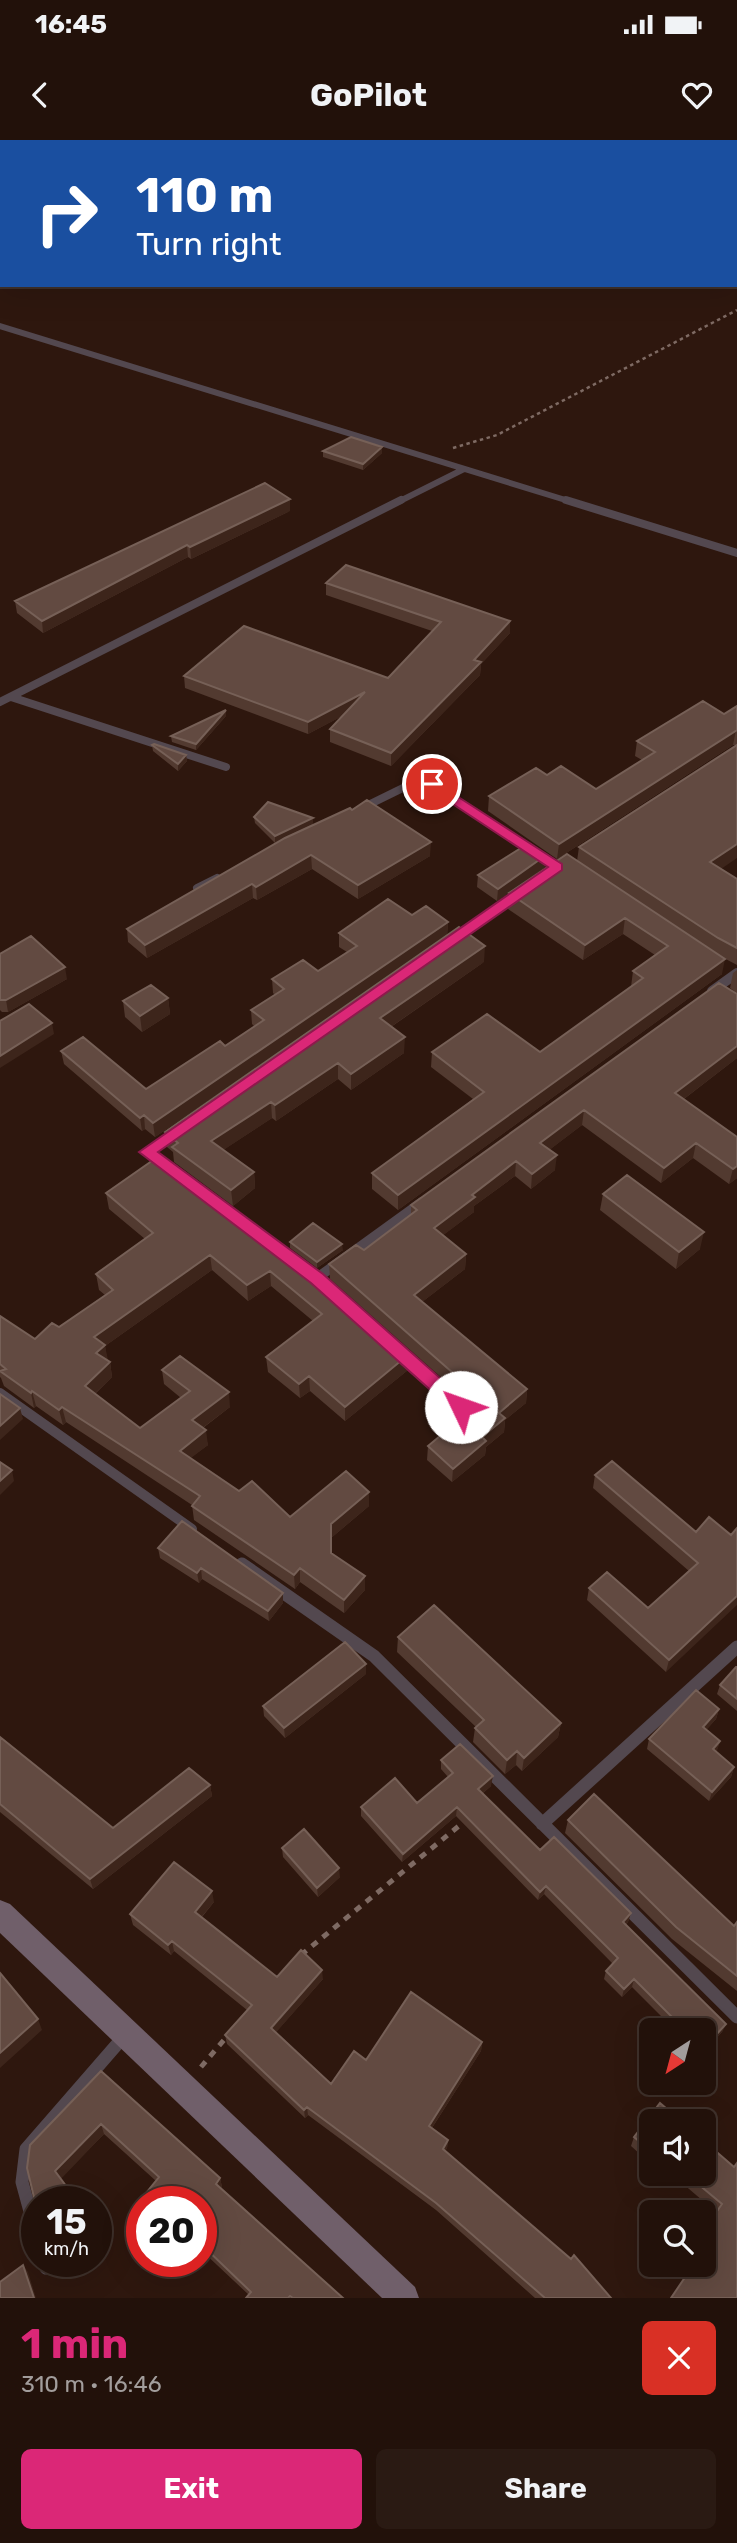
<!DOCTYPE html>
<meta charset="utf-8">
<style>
body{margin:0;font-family:Rubik,sans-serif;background:#2a1a13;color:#f1f3f6;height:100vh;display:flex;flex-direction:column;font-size:26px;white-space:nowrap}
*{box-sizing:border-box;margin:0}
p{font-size:23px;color:#a29d9c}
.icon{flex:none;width:38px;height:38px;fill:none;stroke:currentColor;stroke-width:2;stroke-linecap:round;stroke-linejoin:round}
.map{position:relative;height:2158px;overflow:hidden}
.details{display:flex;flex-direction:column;background:#22110a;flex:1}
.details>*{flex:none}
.top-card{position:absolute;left:0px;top:0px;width:738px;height:147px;box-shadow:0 7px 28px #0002,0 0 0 2px #3f312b;background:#1a4fa0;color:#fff;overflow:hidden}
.needle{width:46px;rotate:216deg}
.controls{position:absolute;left:639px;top:1878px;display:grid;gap:14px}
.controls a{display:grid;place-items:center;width:77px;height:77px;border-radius:10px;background:#22110a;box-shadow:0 7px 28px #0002,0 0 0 2px #3f312b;font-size:35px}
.speed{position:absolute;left:21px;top:2046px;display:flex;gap:14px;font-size:35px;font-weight:700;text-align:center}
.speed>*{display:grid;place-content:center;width:91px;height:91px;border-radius:50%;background:#22110a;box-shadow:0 7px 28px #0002,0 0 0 2px #3f312b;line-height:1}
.speed small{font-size:18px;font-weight:400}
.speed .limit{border:10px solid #d22;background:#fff;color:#111}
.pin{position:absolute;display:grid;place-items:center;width:60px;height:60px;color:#fff;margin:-30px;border:4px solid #fff;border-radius:50%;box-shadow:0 2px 7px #0007}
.me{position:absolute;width:77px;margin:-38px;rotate:312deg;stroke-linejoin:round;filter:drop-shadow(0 0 5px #0008)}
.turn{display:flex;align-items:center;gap:24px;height:147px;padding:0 21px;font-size:32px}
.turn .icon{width:91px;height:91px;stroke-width:2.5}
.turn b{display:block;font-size:49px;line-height:60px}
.round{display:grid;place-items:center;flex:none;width:74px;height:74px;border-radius:10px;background:#2a1a13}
.head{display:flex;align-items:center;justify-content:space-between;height:119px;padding:0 21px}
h1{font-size:42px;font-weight:700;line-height:52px;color:#db2777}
.button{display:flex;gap:14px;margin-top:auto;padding:14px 21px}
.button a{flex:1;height:80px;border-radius:10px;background:#db2777;color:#fff;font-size:28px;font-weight:700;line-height:80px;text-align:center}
.button a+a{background:#2a1a13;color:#f1f3f6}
.status{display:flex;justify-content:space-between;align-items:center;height:49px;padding:0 35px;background:#22110a;direction:ltr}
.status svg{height:19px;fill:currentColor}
header{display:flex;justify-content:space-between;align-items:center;height:91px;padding:0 21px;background:#22110a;font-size:32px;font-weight:700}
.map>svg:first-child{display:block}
</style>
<div class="status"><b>16:45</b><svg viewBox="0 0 49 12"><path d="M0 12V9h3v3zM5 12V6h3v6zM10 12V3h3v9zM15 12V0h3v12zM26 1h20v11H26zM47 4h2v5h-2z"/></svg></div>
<header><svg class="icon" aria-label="back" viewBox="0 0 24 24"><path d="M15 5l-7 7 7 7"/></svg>GoPilot<svg class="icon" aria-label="heart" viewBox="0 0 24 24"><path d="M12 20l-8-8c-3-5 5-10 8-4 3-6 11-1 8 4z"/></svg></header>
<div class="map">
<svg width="737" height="2158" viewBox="0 0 737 2158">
<rect width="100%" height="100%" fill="#2e170e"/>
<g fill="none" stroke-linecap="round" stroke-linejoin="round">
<path stroke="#7e6a63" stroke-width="2.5" stroke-dasharray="3.5 3.5" stroke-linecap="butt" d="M453 308 497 295 737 170"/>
<path stroke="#7e6a63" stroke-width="5" stroke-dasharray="7 7" stroke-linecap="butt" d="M301 1815 465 1681
M201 1927 229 1894"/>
<path stroke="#53484f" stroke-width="6" d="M113 0 115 2
M0 186 572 362
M398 362 464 329"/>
<path stroke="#53484f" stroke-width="8" d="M566 360 737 413
M11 557 226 627
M0 562 401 360
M360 669 409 645 432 644 557 727
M197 748 217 738
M453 799 521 752"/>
<path stroke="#53484f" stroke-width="10" d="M712 851 737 833
M165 1026 147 1012 176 992
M209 1058 283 1113
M310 1133 317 1138 422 1062
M397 1210 461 1267
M0 1253 192 1389"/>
<path stroke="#53484f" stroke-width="13" d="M242 1424 374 1516 737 1877
M542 1684 737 1507
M37 2097 22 2042 26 2009 126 1894
M44 2121 46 2128"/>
<path fill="#53484f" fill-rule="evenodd" d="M310 0H325L308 2Z
M2 122V130L0 131V123Z"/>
<path fill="#705f6a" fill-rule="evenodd" d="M0 1760 10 1764 415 2147 419 2158H382L0 1793Z"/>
</g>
<path fill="#523a30" d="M382 307V313L363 330 323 317V311Z
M290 371 191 419 188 417 43 493 17 473 15 461Z
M326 443 510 493 481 524 480 535 391 626 330 602V589L342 576 308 594 185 548 184 536 388 538 432 491 326 455Z
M737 566V605H733L557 719 488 671 489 656 547 635 596 649 642 620 635 616 637 601 724 574Z
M226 576 196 610 172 602 171 596Z
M152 605 186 615 187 621 178 631 153 611Z
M254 677 313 684 275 703 255 683Z
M285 698 430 716 358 759 312 729 257 760 253 758 147 818 128 802 127 789Z
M579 707 720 729 737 739V825L720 816 722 834 398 1070 372 1049V1033L473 959 431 927 432 912H540L631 847 633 831 655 815 623 794 583 820 508 769 509 753 577 721Z
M546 715 545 727 497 761 477 747 478 735Z
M412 775 448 782 447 796 155 997 145 989 142 991 64 924 61 911 146 949 225 906 254 886 252 884 251 870 275 855 273 853 272 839 318 831 347 812 339 807V793Z
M0 814 67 839 8 872H2L0 870Z
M484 822 391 887 404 913 351 950 338 939 276 981 272 978 223 1010 254 1032 255 1048 233 1066 174 1022 173 1012 167 1007 165 992Z
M737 830V853L730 848 733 833Z
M737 854V918L684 959 737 997V1038L729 1044 693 1018 661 1043 582 985 549 1010 555 1030 531 1049 515 1036 474 1066V1072L443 1095 466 1114 465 1129 422 1162 527 1249 526 1263 505 1280 504 1292 486 1307 485 1315 452 1342 427 1320 428 1306 464 1276 465 1267 470 1263 330 1139 329 1124 364 1110 411 1075V1065Z
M168 858 170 874 142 892 125 877 123 861Z
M106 1053 220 1069 408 1215V1230L345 1281 310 1251 300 1258 268 1232 266 1217 313 1181 271 1146 248 1161 212 1130 105 1206 107 1220 110 1222 112 1237 95 1254 140 1288 181 1258 164 1244 162 1230 230 1267 203 1288 208 1305 190 1318 239 1351 290 1377 369 1366 331 1398V1413L365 1436V1450L344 1473 300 1442 295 1449 194 1380 192 1365 66 1282 63 1285 36 1266 34 1268 4 1246 1 1238 0 1237V1176L35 1199 59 1187 105 1155 99 1150 96 1134 145 1099 109 1069Z
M603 1054 700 1109 676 1129 600 1070Z
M290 1102 343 1110 317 1128 290 1108Z
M595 1335 696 1392 731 1395 666 1532 587 1460 589 1448 648 1468 689 1431 593 1348Z
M158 1408 283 1453V1463L269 1481 202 1439 199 1443 160 1418Z
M398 1497 561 1583 558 1597 522 1631 516 1625 505 1634 473 1602 475 1588 476 1587 397 1512Z
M737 1527V1571L717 1554 720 1545Z
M366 1534 285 1598 264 1576 263 1566Z
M719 1569 716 1579 706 1590 720 1601 716 1612 734 1627 731 1637 709 1661 647 1609 649 1599Z
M0 1597 113 1688 210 1645 212 1656 93 1749 0 1672Z
M441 1620 491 1646 482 1654 540 1710 631 1773 628 1782 626 1785 726 1884 722 1892 704 1912V1890L673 1888 632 1847 622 1857 604 1839 606 1831 613 1824 544 1754 538 1760 456 1676 402 1722 361 1676V1667L417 1663 448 1637 441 1629Z
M568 1680 734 1786 737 1782V1851L672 1799 565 1693Z
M282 1708 340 1737 318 1757 283 1717Z
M214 1762 202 1777 277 1837 323 1839 276 1892 331 1944 366 1920 482 1902 481 1911 432 1988 448 2000 447 2008 445 2011 611 2158H535L436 2070 308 1975 305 1978 227 1904 225 1895 247 1870 174 1811 171 1815 133 1785 130 1774Z
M651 1912V1926L646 1921Z
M101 1931 220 2038 222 2047 221 2048 343 2158H246L249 2155 201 2110V2062H151L147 2052 156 2041 104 1994 37 2062Z
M651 1981V2024L631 2006 634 1997Z
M734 2027 704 2124 716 2072 682 2043 678 2048 662 2034H704Z"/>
<path fill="#3d251b" d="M382 307V313L363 330V324Z
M290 359V371L191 419 190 407Z
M187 405 188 417 43 493 42 481Z
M510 481V493L481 524 480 535 391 626V613L474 520Z
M365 552V564L308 594V582Z
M226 570V576L196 610V604Z
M736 590 733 605 557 719 559 704Z
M186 615 187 621 178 631V624Z
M313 678V684L275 703V696Z
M431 702 430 716 358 759V745Z
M737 704V718L708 738 710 722Z
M311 715 312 729 257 760 256 747Z
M546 715 545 727 497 761 498 749Z
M252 744 253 758 147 818 145 805Z
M625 778 623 794 583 820 585 805Z
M448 782 447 796 155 997 153 983Z
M485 806 484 822 379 895 380 878Z
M725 819 722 834 398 1070V1055Z
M65 827 67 839 8 872 6 860Z
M168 858 170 874 142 892 140 876Z
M52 883 54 894 0 928V916Z
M405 897 404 913 351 950V934Z
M737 906V918L672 968 675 953Z
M338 923V939L276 981 275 965Z
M271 962 272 978 213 1017 211 1001Z
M584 970 582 985 539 1018 540 1003Z
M144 975 145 989 142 991 140 978Z
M696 1003 693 1018 661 1043 664 1028Z
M557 1015 555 1030 531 1049 532 1034Z
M516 1021 515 1036 474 1066V1072L433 1103 434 1088 472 1055Z
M737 1026V1038L729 1044 733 1029Z
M254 1032 255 1048 233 1066 231 1050Z
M219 1061 220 1076 214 1065Z
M704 1092 700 1109 676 1129 679 1112Z
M342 1104 343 1110 317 1128V1122Z
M466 1114 465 1129 413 1169 414 1155Z
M210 1115 212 1130 105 1206 108 1220 99 1228 94 1197Z
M270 1131 271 1146 248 1161 247 1145Z
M408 1215V1230L345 1281V1267Z
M110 1222 112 1237 88 1260 85 1246Z
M309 1236 310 1251 300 1258 299 1244Z
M527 1249 526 1263 505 1280 504 1292 486 1307 485 1315 452 1342 453 1329 482 1297 499 1273Z
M32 1251 36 1266 34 1268 31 1253Z
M229 1252 230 1267 193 1295 192 1280Z
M62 1267 66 1282 63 1285 59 1270Z
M20 1268 23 1279 0 1300V1286Z
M206 1290 208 1305 182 1325 180 1311Z
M12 1330 14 1341 0 1355V1341Z
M369 1352V1366L331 1398V1384Z
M201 1428 202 1439 199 1443 197 1433Z
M300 1428V1442L295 1449 294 1435Z
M365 1436V1450L344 1473V1460Z
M283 1453V1463L269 1481 268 1471Z
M737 1456V1465L666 1532 669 1520Z
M366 1524V1534L285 1598 284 1588Z
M719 1569 716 1579 700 1597 703 1587Z
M561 1583 558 1597 522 1631 524 1618Z
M720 1601 717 1611 710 1619 713 1609Z
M517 1611 516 1625 505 1634 507 1620Z
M734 1627 731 1637 709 1661 712 1652Z
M493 1636 491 1646 477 1658 478 1649Z
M210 1645 212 1656 93 1749 90 1739Z
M457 1667 456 1676 402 1722 403 1714Z
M339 1728 340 1737 318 1757 317 1748Z
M546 1746 544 1754 538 1760 540 1752Z
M212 1751 214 1762 197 1782 195 1772Z
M631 1773 628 1782 621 1790 623 1782Z
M172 1801 174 1811 171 1815 168 1805Z
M322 1830 323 1839 272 1897 271 1888Z
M634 1839 632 1847 622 1857 624 1849Z
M38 1879 42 1890 0 1928V1913Z
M726 1884 722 1892 704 1912V1908Z
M482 1902 481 1911 428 1994 429 1986Z
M307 1967 308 1975 305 1978 304 1970Z
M101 1984 104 1994 60 2040 55 2031Z
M448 2000 447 2008 442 2017 443 2009Z
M220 2038 222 2047 218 2052 216 2044Z
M103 2096 107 2104 96 2113V2102Z
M84 2121H96L80 2136 76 2129Z
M23 2125 28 2132 36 2158H34Z"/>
<path fill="#624a41" stroke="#766057" stroke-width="2" d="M2 46V99L0 100V47Z
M351 297 382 307 363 324 323 311Z
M265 343 290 359 190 407 187 405 42 481 15 461Z
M346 425 510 481 474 520 481 522 391 613 330 589 365 552 308 582 184 536 244 486 388 538 441 482 326 443Z
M703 561 724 574 737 566V590L559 704 489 656 536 628 547 635 561 626 596 649 655 612 637 601Z
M226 570 196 604 171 596Z
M154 604 186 615 178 624 152 605Z
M737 605V704L710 722 737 739V808L718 798 579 707Z
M367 660 431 702 358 745 311 715 256 747 252 744 145 805 127 789 285 698 350 668 352 670Z
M268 662 313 678 275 696 254 677Z
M529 703 546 715 498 749 478 735Z
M567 714 725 819 398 1055 372 1033 484 952 432 912 487 874 540 912 643 838 633 831 668 806 625 778 585 805 509 753Z
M388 759 412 775 426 766 448 782 153 983 144 975 140 978 61 911 83 897 146 949 220 901 225 906 264 880 251 870 284 849 272 839 303 820 318 831 357 806 339 793Z
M459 787 485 806 380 878 405 897 351 934 338 923 275 965 271 962 211 1001 254 1032 231 1050 172 1007 178 1003 165 992Z
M31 796 65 827 6 860H0V814Z
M719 843 737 854V906L675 953 737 997V1026L733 1029 696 1003 664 1028 584 970 540 1003 557 1015 532 1034 516 1021 472 1055 475 1057 434 1088 466 1114 414 1155 527 1249 499 1273 505 1278 482 1297 486 1301 453 1329 428 1306 470 1271 465 1267 478 1255 329 1124 356 1105 364 1110 417 1070 411 1065Z
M151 845 168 858 140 876 123 861Z
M29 864 52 883 0 916V881Z
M159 1016 219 1061 214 1065 270 1109 277 1103 311 1129 408 1215 345 1267 309 1236 299 1244 266 1217 322 1174 270 1131 247 1145 210 1115 94 1197 105 1205 96 1213 110 1222 85 1246 140 1288 190 1251 162 1230 180 1216 229 1252 192 1280 206 1290 180 1311 239 1351 252 1341 290 1377 346 1331 369 1352 331 1384V1413L365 1436 344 1460 300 1428 294 1435 192 1366 200 1356 62 1267 59 1270 32 1251 31 1253 0 1231 6 1229 0 1224V1176L35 1199 52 1183 59 1187 113 1150 96 1134 153 1093 106 1053Z
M627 1035 704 1092 679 1112 603 1054Z
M313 1083 342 1104 317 1122 290 1102Z
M0 1254 20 1268 0 1286Z
M612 1321 696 1392 709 1377 731 1395 737 1388V1456L669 1520 589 1448 607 1432 648 1468 698 1423 595 1335Z
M0 1322 12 1330 0 1341Z
M182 1381 283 1453 268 1471 201 1428 197 1433 158 1408Z
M434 1465 561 1583 524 1618 517 1611 507 1620 475 1588 484 1580 398 1497Z
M345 1502 366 1524 284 1588 263 1566Z
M736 1527H737V1559L720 1545Z
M696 1550 719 1569 703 1587 720 1601 713 1609 734 1627 712 1652 649 1599Z
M0 1597 113 1688 189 1628 210 1645 90 1739 0 1664Z
M460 1604 493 1636 478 1649 540 1710 554 1697 631 1773 623 1782 726 1884 704 1908V1890H672L678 1883 634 1839 624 1849 606 1831 618 1818 546 1746 540 1752 457 1667 403 1714 361 1667 395 1638 417 1663 453 1633 441 1620Z
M594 1654 734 1786 737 1782V1836L676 1787 568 1680Z
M304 1689 339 1728 317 1748 282 1708Z
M174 1722 212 1751 195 1772 277 1837 301 1810 322 1830 271 1888 331 1944 354 1911 366 1920 411 1852 482 1902 429 1986 448 2000 443 2009 571 2119 574 2115 611 2158H545L436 2063 307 1967 304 1970 225 1895 252 1865 172 1801 168 1805 130 1774Z
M0 1833 38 1879 0 1913Z
M101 1931 220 2038 216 2044 343 2158H293L290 2156 288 2158H246L251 2152 201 2104V2062H157L147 2052 159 2037 101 1984 55 2031 78 2062H37V2070L27 2028 30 2005Z
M660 1963 681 1981H651V2011L634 1997Z
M704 2001 734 2027 737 2023V2158H671L694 2124H704V2090L722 2064 686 2034 683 2039 676 2034H704Z
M96 2087 103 2096 96 2102Z
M71 2121H84L76 2129Z
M23 2125 34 2158H0V2142Z"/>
<path fill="#db2777" stroke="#8e194d" stroke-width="2" d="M432 640 562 724V730L158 1012 323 1134 467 1262 469 1267 467 1272 461 1274 455 1272 311 1143 139 1012 548 727 427 647 426 644Z"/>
</svg>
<div class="controls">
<a><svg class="needle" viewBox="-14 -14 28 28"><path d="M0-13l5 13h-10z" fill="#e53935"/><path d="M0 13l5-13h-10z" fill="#a29d9c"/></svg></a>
<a><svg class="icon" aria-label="sound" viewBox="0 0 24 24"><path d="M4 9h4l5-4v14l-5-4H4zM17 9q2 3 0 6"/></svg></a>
<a><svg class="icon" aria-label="search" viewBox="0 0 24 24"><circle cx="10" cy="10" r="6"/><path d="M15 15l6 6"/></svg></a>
</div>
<div class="speed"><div>15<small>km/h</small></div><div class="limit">20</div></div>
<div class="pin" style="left:432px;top:644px;background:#d93025"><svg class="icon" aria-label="arrive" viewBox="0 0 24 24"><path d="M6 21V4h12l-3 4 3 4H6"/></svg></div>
<svg class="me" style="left:461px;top:1267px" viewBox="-20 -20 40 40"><circle r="19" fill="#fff"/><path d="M0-13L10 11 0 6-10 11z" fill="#db2777"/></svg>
<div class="top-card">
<div class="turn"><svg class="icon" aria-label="right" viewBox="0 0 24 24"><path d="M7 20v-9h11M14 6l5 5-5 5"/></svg><div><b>110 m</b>Turn right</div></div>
</div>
</div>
<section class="details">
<div class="head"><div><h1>1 min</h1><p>310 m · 16:46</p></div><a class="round" style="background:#d93025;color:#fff"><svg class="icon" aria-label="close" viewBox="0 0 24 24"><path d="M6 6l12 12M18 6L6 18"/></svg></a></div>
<div class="button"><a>Exit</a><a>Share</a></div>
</section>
